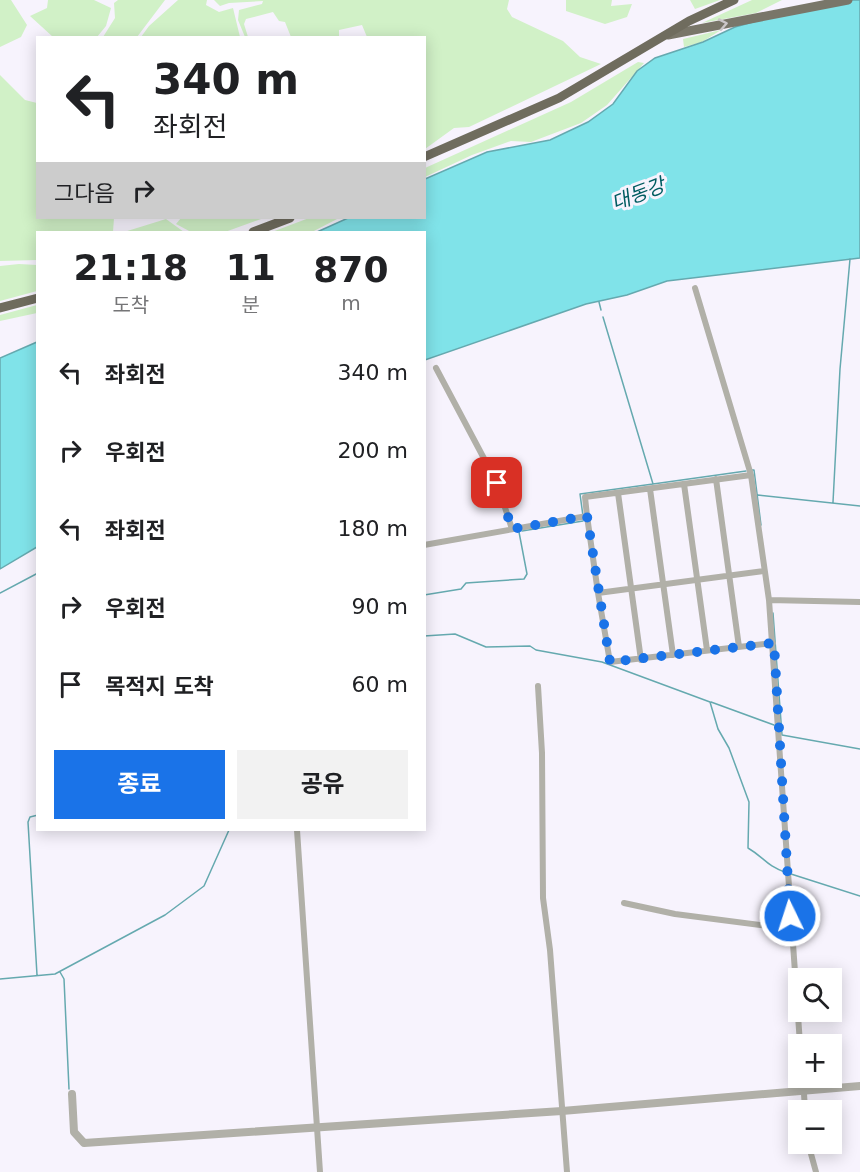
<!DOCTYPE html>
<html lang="ko">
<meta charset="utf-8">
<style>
body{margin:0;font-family:"DejaVu Sans","Noto Sans KR",sans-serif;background:#f2f2f2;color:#202124;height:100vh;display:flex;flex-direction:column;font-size:22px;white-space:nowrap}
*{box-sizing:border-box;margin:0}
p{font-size:20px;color:#757577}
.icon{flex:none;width:33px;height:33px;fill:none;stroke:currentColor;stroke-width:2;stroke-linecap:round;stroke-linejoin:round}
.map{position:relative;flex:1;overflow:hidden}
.drawer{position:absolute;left:36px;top:231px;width:390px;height:600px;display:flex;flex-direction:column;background:#fff;border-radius:0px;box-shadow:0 3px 15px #0003}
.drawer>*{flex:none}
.banner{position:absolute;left:36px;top:36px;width:390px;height:183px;border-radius:0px;box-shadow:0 3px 15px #0003;background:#fff;color:#202124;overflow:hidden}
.controls{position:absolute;left:788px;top:968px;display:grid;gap:12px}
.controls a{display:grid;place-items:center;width:54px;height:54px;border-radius:0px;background:#fff;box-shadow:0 3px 15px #0003;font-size:30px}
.pin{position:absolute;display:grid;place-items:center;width:51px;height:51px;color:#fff;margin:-26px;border-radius:12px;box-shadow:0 3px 9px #0006}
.me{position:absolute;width:66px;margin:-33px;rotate:356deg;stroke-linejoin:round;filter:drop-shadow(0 0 4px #0008)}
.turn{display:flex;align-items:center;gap:21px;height:126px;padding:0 18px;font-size:27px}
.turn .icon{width:78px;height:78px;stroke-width:2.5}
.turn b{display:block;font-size:42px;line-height:51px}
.then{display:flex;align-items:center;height:57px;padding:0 18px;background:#0003;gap:12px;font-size:22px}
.eta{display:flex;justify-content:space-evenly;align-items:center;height:102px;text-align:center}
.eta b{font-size:36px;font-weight:700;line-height:42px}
.button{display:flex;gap:12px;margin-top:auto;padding:12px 18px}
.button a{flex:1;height:69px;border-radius:0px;background:#1a73e8;color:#fff;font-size:24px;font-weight:700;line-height:69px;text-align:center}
.button a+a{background:#f2f2f2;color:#202124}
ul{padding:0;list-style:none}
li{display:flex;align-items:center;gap:18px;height:78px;padding:0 18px}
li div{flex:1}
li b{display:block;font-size:22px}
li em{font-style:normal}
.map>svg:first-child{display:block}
</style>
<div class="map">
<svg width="860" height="1172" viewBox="0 0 860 1172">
<rect width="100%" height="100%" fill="#f7f3fd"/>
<path fill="#d1f1c7" d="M0 0H11L27 25 21 37 0 47Z
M48 0H94L111 8 106 26 97 37H53L30 16 47 8Z
M118 0H165L137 37H103L115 18 114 3Z
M178 0H207L206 5 219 12 233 8 240 37H141L149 26Z
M214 0H509L507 9 512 17 563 41 580 57 601 64 469 127 454 128 425 149 424 38 367 37 362 25 339 30V37H291L285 22 279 21 273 12 246 19 244 24 248 37H245L238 20 239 10 262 4 263 1 229 3 220 6Z
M566 0H612L611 6 632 4 627 17 605 24 566 11Z
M690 0H720L695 9Z
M752 0H782L756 13 702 23Z
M721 30 702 42 684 47 683 39Z
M638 62 644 63 607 105 581 123 531 142 511 141 472 155 425 177V168L571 102Z
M0 75 25 100 37 103 38 218H114L113 232H38L37 260 0 261Z
M181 218H264L225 232H191L176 224Z
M309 218H339L312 232H272Z
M166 219 184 232H124Z
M19 264 37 265V291L0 301V266Z
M37 305V313L0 321V315Z"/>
<path fill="#80e3e9" stroke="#65a9af" stroke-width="1.5" d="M832 0H860V258L667 281 627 295 586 304 425 360 424 232H317L348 218H424L425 179 487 152 550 140 588 122 613 104 637 71 655 58 703 42 735 27Z
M37 342V547L0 569V358Z"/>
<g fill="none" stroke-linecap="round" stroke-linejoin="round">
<path stroke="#65a9af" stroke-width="1.5" d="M599 302 601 310
M603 317 653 484 746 471
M751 470H754L761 525
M758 495 860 506
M833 502 840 369 850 259
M583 516 580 494 653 484
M522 531 583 521
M0 593 38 573
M424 595 461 589 466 583 524 579 527 574 519 532
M773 613 782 735 860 749
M424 636 455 634 486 647 530 646 536 650 602 662 710 702 718 729 729 748 749 802 748 848C765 858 765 865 787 873
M711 702 774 725
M791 874 860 896
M60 972 64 979 69 1089
M37 975 28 822 30 817 38 815
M0 979 55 974 165 915 204 886 229 830"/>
<path stroke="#b1b0a8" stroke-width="6" d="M695 288 751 475 769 600 800 1044
M436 368 497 483 512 529
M716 479 739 647
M684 484 707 650
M650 489 673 655
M618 493 641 660
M587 516 598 593 764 571
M424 545 587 516 585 497 751 475
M598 593 610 662 773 643
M769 600 860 602
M538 686 542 753 543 898 550 950 567 1172
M297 830 320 1172
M624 903 675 914 791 929
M803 1077 805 1110
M808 1143 816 1172"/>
<path stroke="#b1b0a8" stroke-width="8" d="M72 1094 74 1132 84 1143 562 1111 860 1086"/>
<path stroke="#797669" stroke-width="9" d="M668 35 848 0"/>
<path stroke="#6f6c5e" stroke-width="9" d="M424 157 559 98 689 21 734 0
M253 232 290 218
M0 308 38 298"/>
</g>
<defs><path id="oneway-chevron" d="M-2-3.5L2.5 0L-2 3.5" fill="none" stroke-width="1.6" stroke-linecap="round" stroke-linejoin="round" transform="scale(1.5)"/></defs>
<use stroke="#cbc7c9" href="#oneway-chevron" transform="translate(723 24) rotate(-11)"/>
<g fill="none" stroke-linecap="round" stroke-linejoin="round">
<path stroke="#1a73e8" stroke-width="10" stroke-dasharray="0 18" d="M497 483 512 529 587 516 610 662 774 643 790 916"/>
</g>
<g text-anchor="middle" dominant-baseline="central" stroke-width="6" stroke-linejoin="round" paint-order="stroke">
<g font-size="20" font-style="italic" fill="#005c61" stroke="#f7f3fd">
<text transform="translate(638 194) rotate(-21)">대동강</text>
</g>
</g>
</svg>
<div class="controls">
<a><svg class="icon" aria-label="search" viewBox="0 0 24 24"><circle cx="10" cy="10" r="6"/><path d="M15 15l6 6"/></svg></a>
<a>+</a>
<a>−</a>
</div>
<div class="pin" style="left:497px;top:483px;background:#d93025"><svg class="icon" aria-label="arrive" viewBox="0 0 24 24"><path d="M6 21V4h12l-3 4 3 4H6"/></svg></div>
<svg class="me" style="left:790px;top:916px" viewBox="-20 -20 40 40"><circle r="17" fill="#1a73e8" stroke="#fff" stroke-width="3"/><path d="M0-11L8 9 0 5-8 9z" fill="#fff"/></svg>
<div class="banner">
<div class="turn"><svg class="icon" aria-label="left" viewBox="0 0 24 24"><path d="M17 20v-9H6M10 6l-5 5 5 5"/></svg><div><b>340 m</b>좌회전</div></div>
<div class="then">그다음<svg class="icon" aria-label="right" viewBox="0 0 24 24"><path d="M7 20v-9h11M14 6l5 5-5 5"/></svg></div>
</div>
<section class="drawer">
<div class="eta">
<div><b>21:18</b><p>도착</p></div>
<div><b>11</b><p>분</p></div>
<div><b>870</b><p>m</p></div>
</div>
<ul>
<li><svg class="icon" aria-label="left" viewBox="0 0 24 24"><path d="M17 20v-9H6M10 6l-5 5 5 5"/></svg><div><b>좌회전</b></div><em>340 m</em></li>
<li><svg class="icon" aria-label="right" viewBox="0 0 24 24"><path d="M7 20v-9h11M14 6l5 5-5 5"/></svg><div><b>우회전</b></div><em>200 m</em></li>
<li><svg class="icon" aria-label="left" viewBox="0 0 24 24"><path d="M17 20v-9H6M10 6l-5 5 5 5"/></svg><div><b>좌회전</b></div><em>180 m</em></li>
<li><svg class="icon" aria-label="right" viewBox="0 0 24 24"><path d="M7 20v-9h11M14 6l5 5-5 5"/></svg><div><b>우회전</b></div><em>90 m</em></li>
<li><svg class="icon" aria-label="arrive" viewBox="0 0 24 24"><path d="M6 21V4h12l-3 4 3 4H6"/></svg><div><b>목적지 도착</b></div><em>60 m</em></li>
</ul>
<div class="button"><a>종료</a><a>공유</a></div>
</section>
</div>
